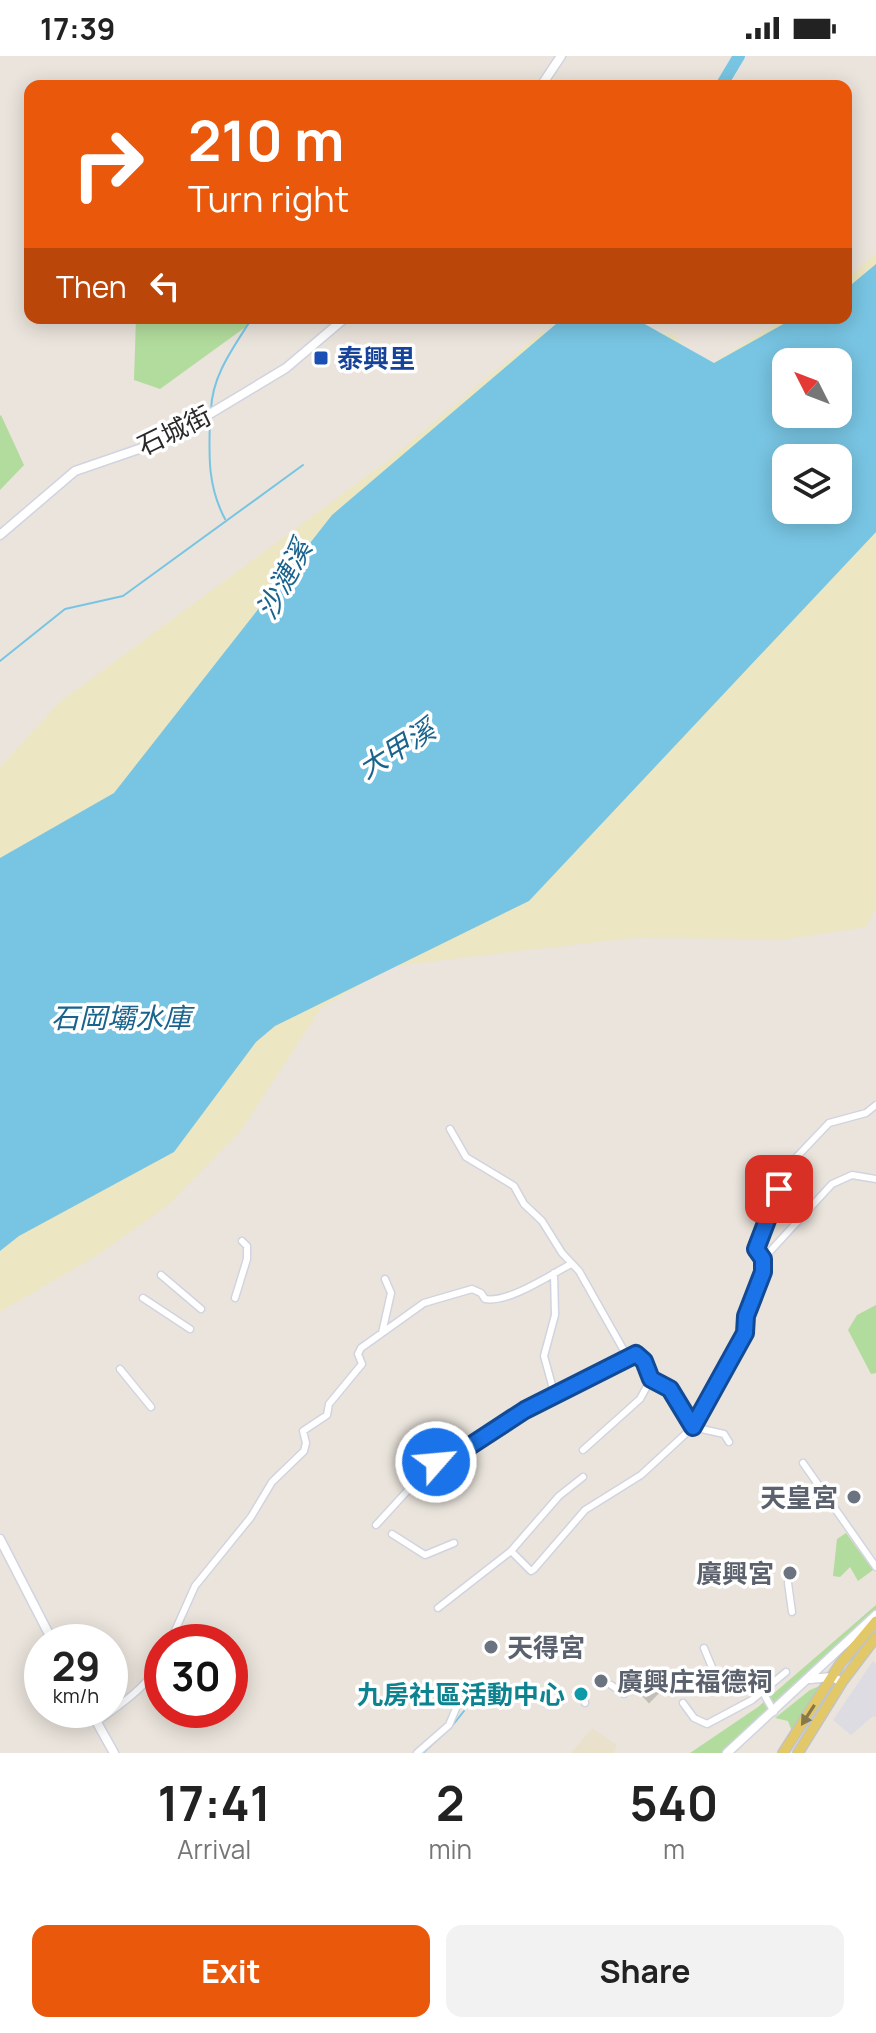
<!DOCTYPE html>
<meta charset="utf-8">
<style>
body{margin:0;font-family:Manrope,"Noto Sans TC",sans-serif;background:#f2f2f2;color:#222;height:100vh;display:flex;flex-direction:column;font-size:30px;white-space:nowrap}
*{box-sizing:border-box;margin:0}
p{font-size:26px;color:#767676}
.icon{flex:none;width:44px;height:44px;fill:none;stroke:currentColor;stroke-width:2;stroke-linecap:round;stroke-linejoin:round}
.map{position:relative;height:1697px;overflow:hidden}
.drawer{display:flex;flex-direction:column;background:#fff;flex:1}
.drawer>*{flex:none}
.hud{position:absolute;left:24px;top:24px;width:828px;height:244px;border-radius:16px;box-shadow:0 4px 20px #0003;background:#ea580c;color:#fff;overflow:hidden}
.needle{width:52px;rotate:312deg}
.controls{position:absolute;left:772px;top:292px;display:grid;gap:16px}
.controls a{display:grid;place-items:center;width:80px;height:80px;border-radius:16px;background:#fff;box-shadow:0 4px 20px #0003;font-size:40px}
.speed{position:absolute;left:24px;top:1568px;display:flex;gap:16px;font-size:40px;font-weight:700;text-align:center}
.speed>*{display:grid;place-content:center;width:104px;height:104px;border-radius:50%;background:#fff;box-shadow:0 4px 20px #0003;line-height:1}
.speed small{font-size:20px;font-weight:400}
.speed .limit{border:12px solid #d22;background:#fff;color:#111}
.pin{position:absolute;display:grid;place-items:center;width:68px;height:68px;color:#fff;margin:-34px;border-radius:16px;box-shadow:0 4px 12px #0006}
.me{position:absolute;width:88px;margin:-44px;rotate:63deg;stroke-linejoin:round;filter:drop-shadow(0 0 6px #0008)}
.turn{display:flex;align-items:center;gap:28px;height:168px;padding:0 32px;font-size:36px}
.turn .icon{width:104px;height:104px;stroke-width:2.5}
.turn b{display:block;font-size:56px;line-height:68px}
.then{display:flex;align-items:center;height:76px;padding:0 32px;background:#0003;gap:16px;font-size:30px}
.eta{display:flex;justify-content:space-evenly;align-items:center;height:136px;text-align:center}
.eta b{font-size:48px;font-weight:700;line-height:56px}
.action{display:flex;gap:16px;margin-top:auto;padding:16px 32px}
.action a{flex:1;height:92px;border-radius:16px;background:#ea580c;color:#fff;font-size:32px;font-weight:700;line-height:92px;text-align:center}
.action a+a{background:#f2f2f2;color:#222}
.status{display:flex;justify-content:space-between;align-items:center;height:56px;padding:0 40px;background:#fff;direction:ltr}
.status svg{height:22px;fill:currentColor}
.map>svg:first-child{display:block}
</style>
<div class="status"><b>17:39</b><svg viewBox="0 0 49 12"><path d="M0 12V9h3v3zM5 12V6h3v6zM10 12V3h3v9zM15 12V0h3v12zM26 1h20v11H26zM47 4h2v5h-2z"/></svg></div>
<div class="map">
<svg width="876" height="1697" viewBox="0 0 876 1697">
<rect width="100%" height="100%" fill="#eae4dc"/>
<path fill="#dedce3" d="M873 1605 876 1608V1662L873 1660 851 1679 833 1664Z"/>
<path fill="#eae1cd" d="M592 1672 617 1689 614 1697H571Z"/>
<path fill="#b2dc9d" d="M136 262H258L160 333 134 324Z
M1 359 24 409 0 434V360Z
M876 1249V1317L871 1318 848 1274 857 1259Z
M846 1477 873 1514 858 1525 850 1511 840 1521 833 1520 837 1483Z
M876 1549V1555L806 1624 722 1697H690L758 1651Z
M829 1626 794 1681 788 1665 775 1662 810 1634Z"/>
<path fill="#ece6c2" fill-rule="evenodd" d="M876 196V852L866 871 787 883 632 882 392 910 321 952 240 1076 168 1149 99 1198 0 1256V1195L275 970 0 816V711L60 646 390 403 543 275 674 278 702 314 785 262H846V224ZM786 306H838V358H786ZM786 402H838V454H786Z"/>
<path fill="#78c5e3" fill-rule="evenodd" d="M876 208V476L529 845 275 970 256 986 174 1096 19 1180 0 1195V802L114 737 332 459 563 262H634L714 307 794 262H846V233ZM786 306H838V358H786ZM786 402H838V454H786Z"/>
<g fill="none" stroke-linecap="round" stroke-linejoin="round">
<path stroke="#78c5e3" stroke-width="2" d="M211 354C212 319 234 291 252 262
M210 361C209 398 207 429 225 463
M0 605 65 553 123 540 303 409
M423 1697 452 1670 464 1655"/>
<path stroke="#78c5e3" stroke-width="12" d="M721 30 739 0"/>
</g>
<path fill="#c2beb9" stroke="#c5c0b6" stroke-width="2" d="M646 1620 660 1635 649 1646 635 1631Z"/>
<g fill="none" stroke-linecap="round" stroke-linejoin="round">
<g stroke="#d1d4e0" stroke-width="9">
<path id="street" d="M450 1073 466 1101 514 1130 524 1148 542 1165 562 1197 579 1215 627 1300 641 1299 651 1323 670 1333 693 1371 724 1378 729 1386
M763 1203 832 1128 852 1119 876 1123
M554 1217 555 1259 544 1300 555 1340
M161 1219 201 1253
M143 1242 190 1273
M235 1242 247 1203V1190L242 1185
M382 1277 391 1237 385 1223
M120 1313 151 1351
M583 1394 640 1343 651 1323
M803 1407 876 1511
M376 1469 431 1409 450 1403 525 1354 627 1300
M392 1478 425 1499 454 1487
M511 1495 559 1440 583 1421
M788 1527 792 1556
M438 1552 511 1495 531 1515 534 1513 585 1454 641 1419 693 1371 745 1277 746 1260 763 1216V1203L756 1193 789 1109 829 1067 866 1057 876 1049
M170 1586 195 1530 251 1461 272 1426 304 1395 306 1387 303 1375 327 1359 329 1348 362 1308 358 1298 361 1292 424 1247 472 1233 481 1237 485 1243C509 1247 550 1219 571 1208
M704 1592 716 1621
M611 1629 624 1638
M765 1640 774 1656
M584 1642 585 1647
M683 1647 694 1662 707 1668 752 1644 786 1616
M97 1666C122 1647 148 1631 162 1603
M417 1697 449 1669 460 1643"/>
</g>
<g stroke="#d1d4e0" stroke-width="11">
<path id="secondary" d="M541 30 561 0
M0 479 75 415 168 383 286 312 345 262
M0 1483 53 1586
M810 1623 832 1621 842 1626
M90 1654 114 1697
M727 1697 876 1559"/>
</g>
<g stroke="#c3c3c3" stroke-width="12">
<path id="primary" d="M783 1697 840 1608 876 1565
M798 1697 842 1626 876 1581"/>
</g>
<use href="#street" stroke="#fff" stroke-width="6"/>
<use href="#secondary" stroke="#fff" stroke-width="8"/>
<use href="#primary" stroke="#e3c868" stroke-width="9"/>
</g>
<defs><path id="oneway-solid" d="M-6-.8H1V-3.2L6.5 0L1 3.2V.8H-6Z" transform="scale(2)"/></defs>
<use fill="#867848" href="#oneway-solid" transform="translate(808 1659) rotate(123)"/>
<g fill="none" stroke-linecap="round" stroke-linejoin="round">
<g stroke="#114b97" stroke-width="20">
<path id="route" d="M436 1406 450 1403 525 1354 636 1298 644 1305 651 1323 670 1333 693 1371 745 1277 746 1260 763 1216V1203L756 1193 779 1133"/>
</g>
<use href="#route" stroke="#1a73e8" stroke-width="14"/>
</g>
<rect fill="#1a4fb4" stroke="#fff" stroke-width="3" x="313" y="294" width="16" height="16" rx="4"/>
<g fill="#6b7280" stroke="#fff" stroke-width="3">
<circle cx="854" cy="1441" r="8"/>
<circle cx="790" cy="1517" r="8"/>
<circle cx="491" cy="1591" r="8"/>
<circle cx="601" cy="1625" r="8"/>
</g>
<circle fill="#0f9aa8" stroke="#fff" stroke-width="3" cx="581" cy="1638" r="8"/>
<g text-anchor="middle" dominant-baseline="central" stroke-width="7" stroke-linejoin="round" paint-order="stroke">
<g font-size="26" font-weight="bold" fill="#164399" stroke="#fff" text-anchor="start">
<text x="337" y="302">泰興里</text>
</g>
<g font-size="26" fill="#292929" stroke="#fff">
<text transform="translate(174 374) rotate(-26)">石城街</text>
</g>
<g font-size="26" font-weight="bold" fill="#5b616d" stroke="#fff" text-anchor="end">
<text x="838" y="1441">天皇宮</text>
<text x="774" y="1517">廣興宮</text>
<text x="507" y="1591" text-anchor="start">天得宮</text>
<text x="617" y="1625" text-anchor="start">廣興庄福德祠</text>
</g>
<g font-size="26" font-weight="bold" fill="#0d838f" stroke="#fff" text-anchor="end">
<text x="565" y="1638">九房社區活動中心</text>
</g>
<g font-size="28" font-style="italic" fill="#1a638c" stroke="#fff">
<text transform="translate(283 523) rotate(-62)">沙漣溪</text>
<text transform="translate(396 692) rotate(-32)">大甲溪</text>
<text x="121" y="961">石岡壩水庫</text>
</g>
</g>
</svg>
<div class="controls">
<a><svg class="needle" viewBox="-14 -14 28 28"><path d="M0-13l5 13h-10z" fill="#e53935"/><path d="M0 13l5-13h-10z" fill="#767676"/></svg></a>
<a><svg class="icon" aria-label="layers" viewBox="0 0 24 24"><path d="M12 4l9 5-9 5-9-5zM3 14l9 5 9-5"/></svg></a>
</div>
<div class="speed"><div>29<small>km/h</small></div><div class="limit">30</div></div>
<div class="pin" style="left:779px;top:1133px;background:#d93025"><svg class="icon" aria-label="arrive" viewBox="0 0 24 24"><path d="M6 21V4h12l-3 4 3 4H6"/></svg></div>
<svg class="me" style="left:436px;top:1406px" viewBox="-20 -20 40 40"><circle r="17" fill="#1a73e8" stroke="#fff" stroke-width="3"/><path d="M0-11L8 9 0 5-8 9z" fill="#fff"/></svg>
<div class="hud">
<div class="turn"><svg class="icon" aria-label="right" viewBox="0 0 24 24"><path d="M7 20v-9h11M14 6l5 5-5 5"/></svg><div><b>210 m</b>Turn right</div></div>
<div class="then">Then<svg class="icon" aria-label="left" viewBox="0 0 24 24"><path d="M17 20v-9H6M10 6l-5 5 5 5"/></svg></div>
</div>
</div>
<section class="drawer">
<div class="eta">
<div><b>17:41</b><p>Arrival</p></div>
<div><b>2</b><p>min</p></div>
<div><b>540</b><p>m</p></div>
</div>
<div class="action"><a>Exit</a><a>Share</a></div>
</section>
